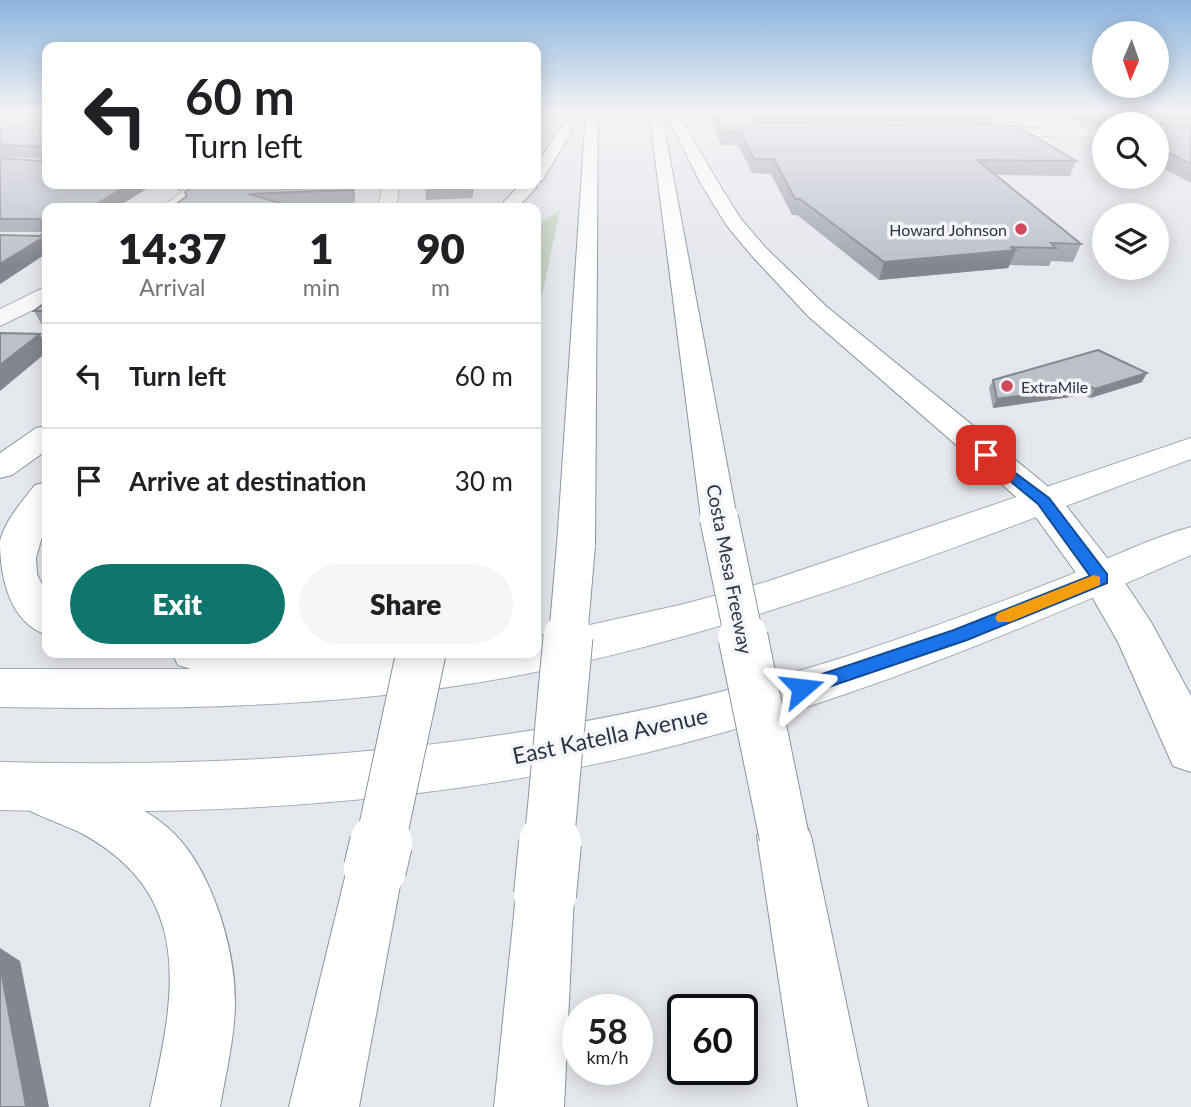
<!DOCTYPE html>
<style>
body{margin:0;font-family:Lato,sans-serif;background:#f6f6f6;color:#202124;height:100vh;display:flex;flex-direction:column;font-size:26px;white-space:nowrap}
*{box-sizing:border-box;margin:0}
p{font-size:23px;color:#757577}
.icon{flex:none;width:38px;height:38px;fill:none;stroke:currentColor;stroke-width:2;stroke-linecap:round;stroke-linejoin:round}
.map{position:relative;flex:1;overflow:hidden}
.sheet{position:absolute;left:42px;top:203px;width:499px;height:455px;display:flex;flex-direction:column;background:#fff;border-radius:14px;box-shadow:0 4px 18px #0003}
.sheet>*{flex:none}
.hud{position:absolute;left:42px;top:42px;width:499px;height:147px;border-radius:14px;box-shadow:0 4px 18px #0003;background:#fff;color:#202124;overflow:hidden}
.needle{width:46px;rotate:182deg}
.buttons{position:absolute;left:1092px;top:21px;display:grid;gap:14px}
.buttons a{display:grid;place-items:center;width:77px;height:77px;border-radius:50%;background:#fff;box-shadow:0 4px 18px #0003;font-size:35px}
.speed{position:absolute;left:562px;top:994px;display:flex;gap:14px;font-size:35px;font-weight:700;text-align:center}
.speed>*{display:grid;place-content:center;width:91px;height:91px;border-radius:50%;background:#fff;box-shadow:0 4px 18px #0003;line-height:1}
.speed small{font-size:18px;font-weight:400}
.speed .limit{border:4px solid #111;border-radius:10px;background:#fff;color:#111}
.pin{position:absolute;display:grid;place-items:center;width:60px;height:60px;color:#fff;margin:-30px;border-radius:14px;box-shadow:0 4px 10px #0006}
.me{position:absolute;width:77px;margin:-38px;rotate:73deg;stroke-linejoin:round;filter:drop-shadow(0 0 5px #0008)}
.turn{display:flex;align-items:center;gap:24px;height:147px;padding:0 28px;font-size:32px}
.turn .icon{width:91px;height:91px;stroke-width:2.5}
.turn b{display:block;font-size:49px;line-height:60px}
.eta{display:flex;justify-content:space-evenly;align-items:center;height:119px;text-align:center}
.eta b{font-size:42px;font-weight:800;line-height:49px}
.primary-button{display:flex;gap:14px;margin-top:auto;padding:14px 28px}
.primary-button a{flex:1;height:80px;border-radius:42px;background:#0f766e;color:#fff;font-size:28px;font-weight:800;line-height:80px;text-align:center}
.primary-button a+a{background:#f6f6f6;color:#202124}
ul{padding:0;list-style:none}
li{display:flex;align-items:center;gap:21px;height:105px;padding:0 28px;border-top:2px solid #e0e0e0}
li div{flex:1}
li b{display:block;font-size:26px}
li em{font-style:normal}
.map>svg:first-child{display:block}
</style>
<div class="map">
<svg width="1191" height="1107" viewBox="0 0 1191 1107">
<rect width="100%" height="100%" fill="#e4e7ec"/>
<path fill="#c9d6c5" d="M560 210 536 323V324V227Z"/>
<g fill="none" stroke-linecap="round" stroke-linejoin="round">
<g stroke="#a9aeb7" stroke-width="2">
<path id="street" d="M977 128 1104 129V137L972 135 970 132Z
M192 184H212L181 208H161Z
M383 184H399L397 203 400 208H382L379 203Z
M47 286V303L0 326V309Z"/>
</g>
<g stroke="#a3abb8" stroke-width="2">
<path id="primary" d="M1191 438V459C968 542 745 633 510 677 342 708 170 710 0 707V669H191L319 663 428 653H536V637L684 604 766 582Z
M1191 527V555C1014 633 834 708 645 753 433 803 217 816 0 810V762C289 770 575 743 851 655 923 631 994 605 1065 577 1106 560 1148 539 1191 527Z"/>
</g>
<g stroke="#8b94a3" stroke-width="2">
<path id="highway" d="M572 111H584L542 181 537 182 536 188 517 208H498L521 184H536V165Z
M586 111H598L595 545 589 554 576 558 563 554 557 545Z
M649 111H661L737 518 732 526 719 530 706 526 701 518Z
M665 111H677L719 184 741 219 766 248 827 307 1056 493 1115 568 1151 622 1191 696V772L1173 766 1118 642 1087 588 1030 509 809 317 752 256 727 226 701 184Z
M47 426V450L12 475 0 478V453L36 428Z
M47 482V519L36 558 37 574 47 595V635C10 623 0 578 0 541 5 521 22 501 35 485Z
M172 653H340L390 659 406 664 413 677 406 690 390 695 194 670 178 665Z
M38 764C82 781 130 796 167 827 210 863 235 946 235 1001 235 1037 226 1072 220 1107H150C174 998 198 896 81 833 68 826 25 812 19 803 16 799 14 793 12 788L20 771Z
M784 809 803 817 811 836 868 1107H798L757 836 765 817Z
M375 841 395 849 403 869 359 1107H289L347 869 355 849Z
M545 866 566 874 574 895 564 1107H494L516 895 524 874Z"/>
</g>
<use href="#street" fill="#f7f8fa" fill-rule="evenodd"/>
<use href="#primary" fill="#fff" fill-rule="evenodd"/>
<use href="#highway" fill="#fff" fill-rule="evenodd"/>
<g stroke="#8b94a3" stroke-width="40" stroke-linecap="butt">
<path id="highway-bridge-far2" d="M719 518 744 638
M568 638 576 545"/>
</g>
<g stroke="#8b94a3" stroke-width="51" stroke-linecap="butt">
<path id="highway-bridge-far1" d="M743 637 784 836
M380 845 421 653
M549 845 568 637"/>
</g>
<g stroke="#8b94a3" stroke-width="64" stroke-linecap="butt">
<path id="highway-bridge" d="M375 869 381 843
M545 895 550 843"/>
</g>
<use href="#highway-bridge-far2" stroke="#fff" stroke-width="38"/>
<use href="#highway-bridge-far1" stroke="#fff" stroke-width="49"/>
<use href="#highway-bridge" stroke="#fff" stroke-width="62"/>
</g>
<path fill="#a1a5ae" d="M0 111 154 184 116 208H47V253L0 284 42 232H0V158L41 161 42 158 0 157Z
M708 111H1000L993 125 1076 161 1070 176 995 175 1081 244 1073 262 1051 261 1049 266 1010 265 1008 268 879 280 797 215H792L771 174 752 173 738 145H721Z
M1053 111H1191V183L1157 165V124H1104V127L1083 126Z
M354 184 355 203 288 205 186 197 185 192Z
M425 184H474L472 198 426 200Z
M47 301V327H43L34 311Z
M993 380 1142 382 1090 398 1084 395 993 408 989 388Z"/>
<path fill="#83868d" d="M998 111H1000L993 126 997 113Z
M130 184H154L116 208H90Z
M176 184H189L179 191Z
M352 184H354L355 203 352 190Z
M471 184H474L472 198 471 186Z
M47 235V253L0 284V264Z
M1016 250 1008 268 879 280 884 262Z
M40 334 47 347V352L0 391V365Z
M1147 373 1142 382 1090 398 1095 389Z
M1089 386 1084 395 993 408 997 399Z
M0 948 20 961 49 1107H24L0 965Z"/>
<path fill="#bbc0ca" stroke="#83868d" stroke-width="2" d="M0 111 42 113 43 111H47V184H130L90 208H47V235L0 264V235L40 236 43 233 40 219H0V158L41 161 44 147 0 145Z
M714 111H998L997 113 753 114 755 123 1017 126 1076 161 977 160 1081 244 1051 243 1056 248 1010 247 1016 250 884 262 800 199H795L774 159H754L740 132H723Z
M1082 111H1191V115H1163L1161 125 1191 127V164L1157 147V124H1112L1111 114H1088Z
M196 184H352V190L249 194 297 208H171L187 196 185 192Z
M425 184H471V186L424 188Z
M47 301V311H34Z
M0 333 40 334 0 365Z
M1098 350 1147 373 1095 389 1089 386 997 399 993 380Z
M0 965 26 1106 24 1107H0Z"/>
<linearGradient id="sky" x2="0" y2="1"><stop stop-color="#8bb4dd"/><stop offset="0.42" stop-color="#f3f4f6"/><stop offset="1" stop-color="#f3f4f6" stop-opacity="0"/></linearGradient>
<rect width="1191" height="266" fill="url(#sky)"/>
<path fill="#1a73e8" stroke="#114b97" stroke-width="2" d="M986 451 1049 498 1107 574V583L967 640 802 696 795 694 792 688 795 683 954 630 1090 576 1038 504 982 458 980 455Z"/>
<path fill="#f59e0b" d="M1094 575 1100 577V585L1010 622H998L995 618 998 613Z"/>
<g fill="#d1495b" stroke="#f4f6f9" stroke-width="2.5">
<circle cx="1021" cy="229" r="7"/>
<circle cx="1007" cy="386" r="7"/>
</g>
<g text-anchor="middle" dominant-baseline="central" stroke-width="7" stroke-linejoin="round" paint-order="stroke">
<g font-size="16" fill="#2b3445" stroke="#f4f6f9" text-anchor="end">
<text x="1007" y="229">Howard Johnson</text>
<text x="1021" y="386" text-anchor="start">ExtraMile</text>
</g>
<g font-size="19" fill="#2b3445" stroke="#f4f6f9">
<text transform="translate(730 569) rotate(79)">Costa Mesa Freeway</text>
</g>
<g font-size="23" fill="#2b3445" stroke="#f4f6f9">
<text transform="translate(610 735) rotate(-12)">East Katella Avenue</text>
</g>
</g>
</svg>
<div class="buttons">
<a><svg class="needle" viewBox="-14 -14 28 28"><path d="M0-13l5 13h-10z" fill="#e53935"/><path d="M0 13l5-13h-10z" fill="#757577"/></svg></a>
<a><svg class="icon" aria-label="search" viewBox="0 0 24 24"><circle cx="10" cy="10" r="6"/><path d="M15 15l6 6"/></svg></a>
<a><svg class="icon" aria-label="layers" viewBox="0 0 24 24"><path d="M12 4l9 5-9 5-9-5zM3 14l9 5 9-5"/></svg></a>
</div>
<div class="speed"><div>58<small>km/h</small></div><div class="limit">60</div></div>
<div class="pin" style="left:986px;top:455px;background:#d93025"><svg class="icon" aria-label="arrive" viewBox="0 0 24 24"><path d="M6 21V4h12l-3 4 3 4H6"/></svg></div>
<svg class="me" style="left:802px;top:688px" viewBox="-20 -20 40 40"><path d="M0-17L14 15 0 8-14 15z" fill="#1a73e8" stroke="#fff" stroke-width="4"/></svg>
<div class="hud">
<div class="turn"><svg class="icon" aria-label="left" viewBox="0 0 24 24"><path d="M17 20v-9H6M10 6l-5 5 5 5"/></svg><div><b>60 m</b>Turn left</div></div>
</div>
<section class="sheet">
<div class="eta">
<div><b>14:37</b><p>Arrival</p></div>
<div><b>1</b><p>min</p></div>
<div><b>90</b><p>m</p></div>
</div>
<ul>
<li><svg class="icon" aria-label="left" viewBox="0 0 24 24"><path d="M17 20v-9H6M10 6l-5 5 5 5"/></svg><div><b>Turn left</b></div><em>60 m</em></li>
<li><svg class="icon" aria-label="arrive" viewBox="0 0 24 24"><path d="M6 21V4h12l-3 4 3 4H6"/></svg><div><b>Arrive at destination</b></div><em>30 m</em></li>
</ul>
<div class="primary-button"><a>Exit</a><a>Share</a></div>
</section>
</div>
